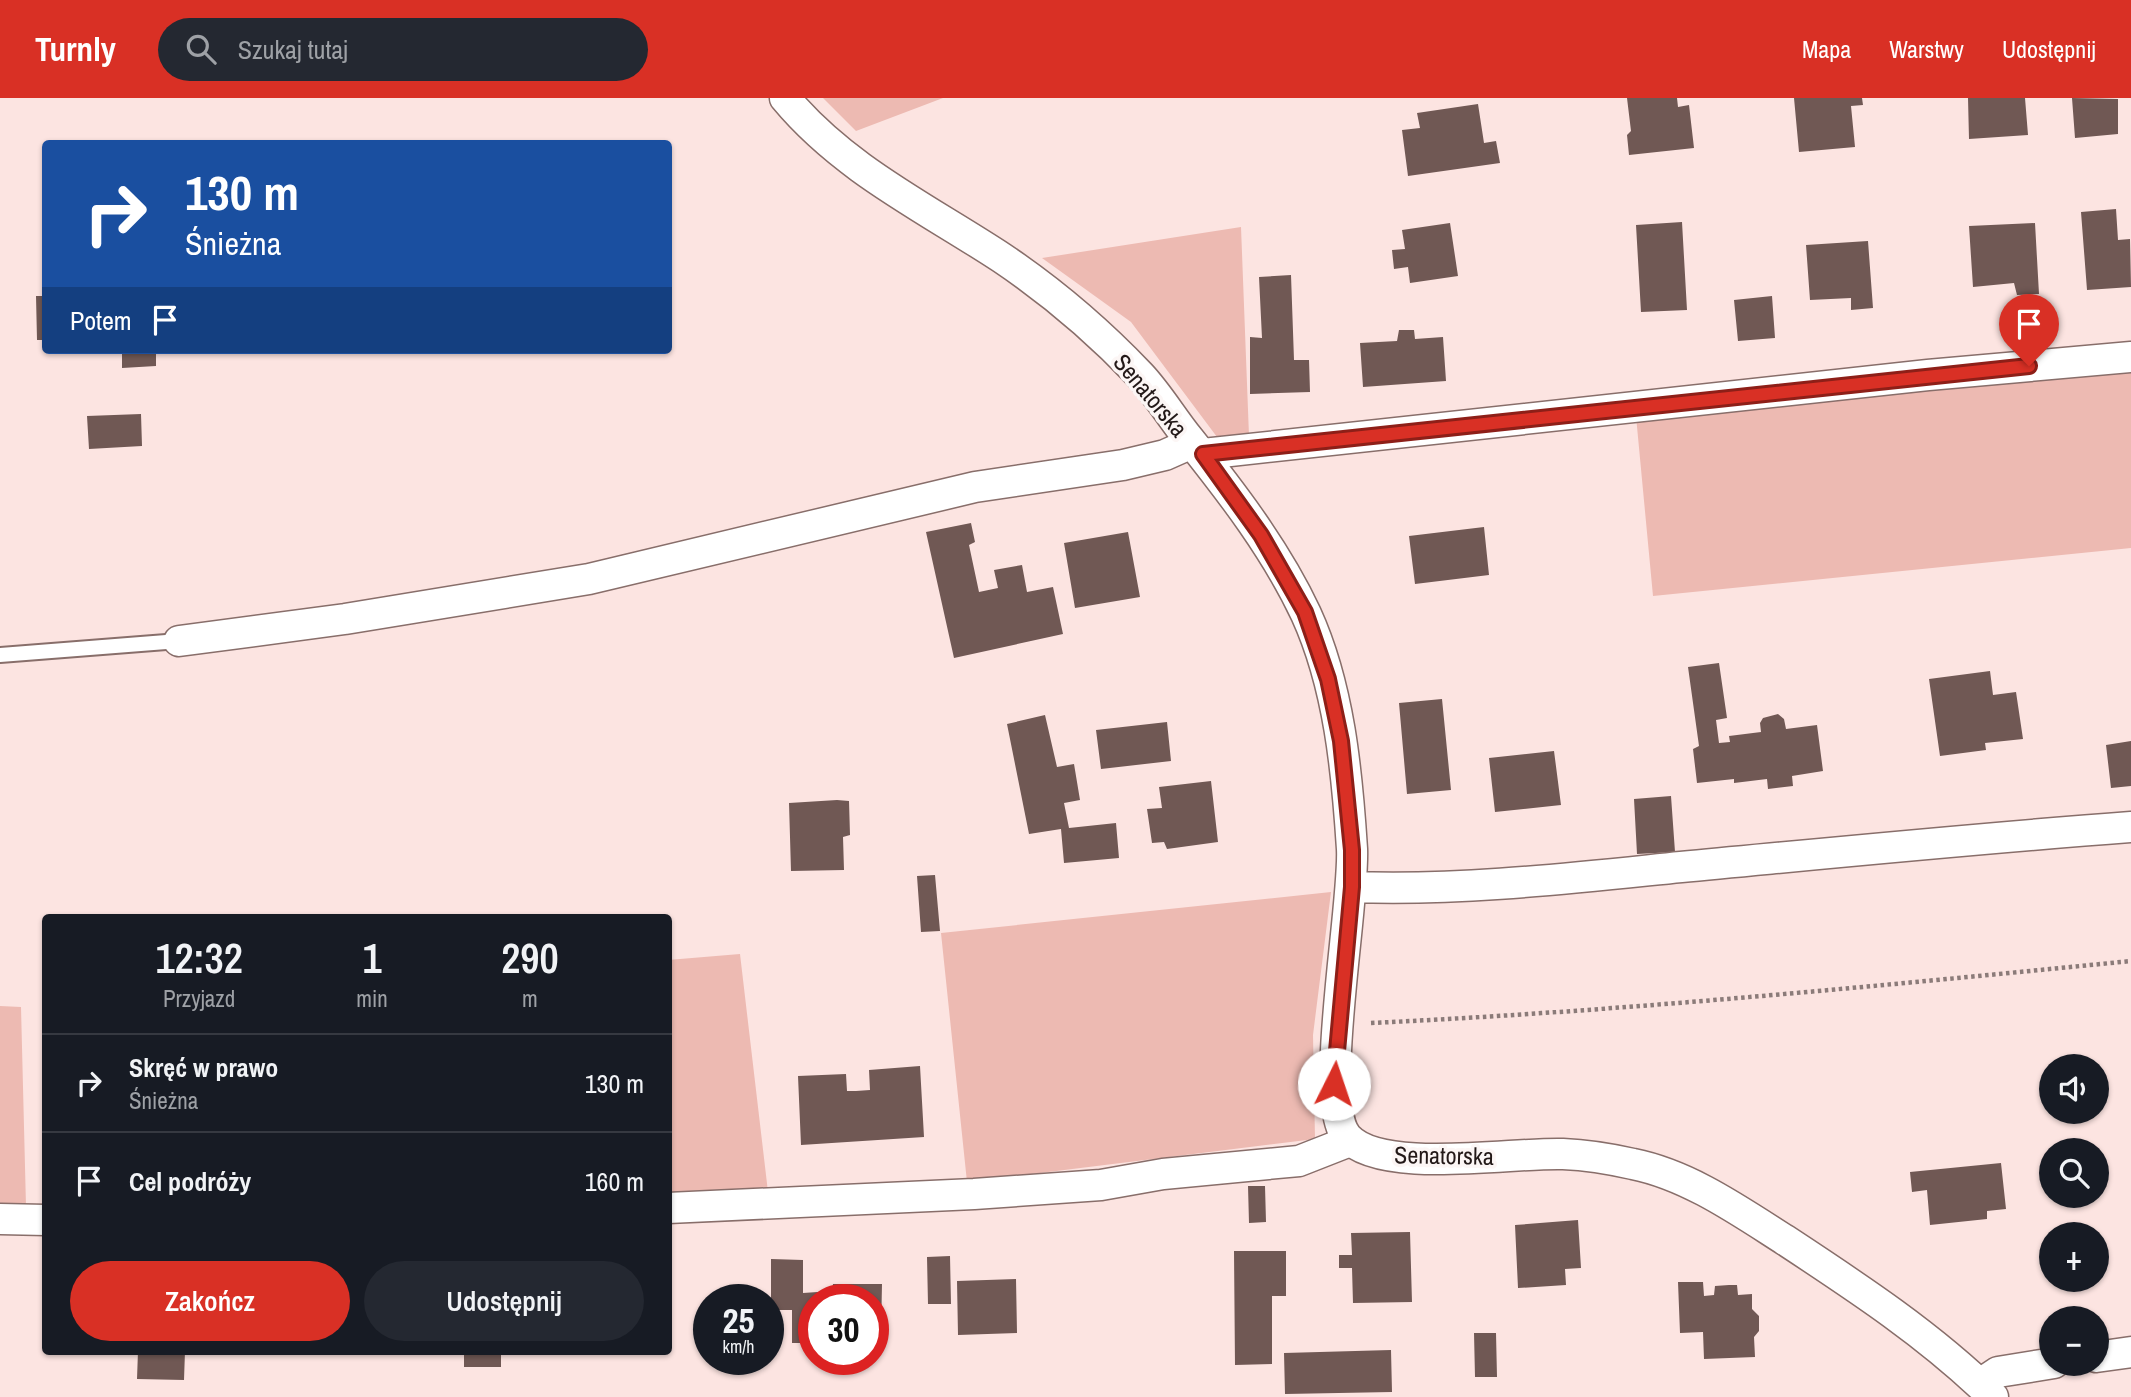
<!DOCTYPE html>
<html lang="pl">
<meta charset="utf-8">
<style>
body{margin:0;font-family:"Archivo Narrow",sans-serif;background:#242831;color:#f1f3f6;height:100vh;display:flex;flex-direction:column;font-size:26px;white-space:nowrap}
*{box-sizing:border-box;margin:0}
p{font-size:23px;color:#9ea1a6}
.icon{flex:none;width:38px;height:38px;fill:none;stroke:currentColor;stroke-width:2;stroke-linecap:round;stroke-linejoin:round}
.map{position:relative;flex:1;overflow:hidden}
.drawer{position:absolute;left:42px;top:816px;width:630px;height:441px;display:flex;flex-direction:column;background:#171b24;border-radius:7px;box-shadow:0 2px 5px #0004}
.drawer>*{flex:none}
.banner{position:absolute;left:42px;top:42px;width:630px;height:214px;border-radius:7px;box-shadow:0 2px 5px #0004;background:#1a4fa0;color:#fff;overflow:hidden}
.controls{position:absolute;left:2039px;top:956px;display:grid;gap:14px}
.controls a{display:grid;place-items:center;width:70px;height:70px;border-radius:50%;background:#171b24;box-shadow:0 2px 5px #0004;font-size:35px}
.speed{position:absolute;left:693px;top:1186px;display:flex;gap:14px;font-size:35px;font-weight:700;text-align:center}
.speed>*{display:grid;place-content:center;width:91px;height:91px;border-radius:50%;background:#171b24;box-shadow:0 2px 5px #0004;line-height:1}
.speed small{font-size:18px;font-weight:400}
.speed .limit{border:10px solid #d22;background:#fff;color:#111}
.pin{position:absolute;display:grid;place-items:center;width:60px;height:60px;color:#fff;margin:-72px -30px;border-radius:50% 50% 50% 0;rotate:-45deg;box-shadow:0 0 7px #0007}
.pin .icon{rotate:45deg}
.me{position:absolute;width:77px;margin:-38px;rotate:4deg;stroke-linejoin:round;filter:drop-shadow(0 0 5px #0008)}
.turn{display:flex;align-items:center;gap:24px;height:147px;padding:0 28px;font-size:32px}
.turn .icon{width:91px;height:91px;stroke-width:2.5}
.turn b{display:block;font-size:49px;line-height:60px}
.then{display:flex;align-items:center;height:66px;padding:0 28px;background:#0003;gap:14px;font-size:26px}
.eta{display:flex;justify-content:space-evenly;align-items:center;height:119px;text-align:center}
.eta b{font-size:42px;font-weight:600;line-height:49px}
.primary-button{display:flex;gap:14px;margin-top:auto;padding:14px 28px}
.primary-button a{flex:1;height:80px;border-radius:42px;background:#d93025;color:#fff;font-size:28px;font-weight:600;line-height:80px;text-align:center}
.primary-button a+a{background:#242831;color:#f1f3f6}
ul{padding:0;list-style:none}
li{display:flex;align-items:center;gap:21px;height:98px;padding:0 28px;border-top:2px solid #363941}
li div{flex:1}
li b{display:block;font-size:26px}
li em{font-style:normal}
header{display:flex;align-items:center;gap:42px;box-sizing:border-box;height:98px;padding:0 35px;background:#d93025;color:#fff}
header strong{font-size:33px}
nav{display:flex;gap:38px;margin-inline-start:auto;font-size:24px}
.search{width:490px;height:63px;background:#242831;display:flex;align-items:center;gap:18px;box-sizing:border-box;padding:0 24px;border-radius:38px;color:#9ea1a6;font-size:26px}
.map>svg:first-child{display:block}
</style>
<header>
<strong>Turnly</strong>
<div class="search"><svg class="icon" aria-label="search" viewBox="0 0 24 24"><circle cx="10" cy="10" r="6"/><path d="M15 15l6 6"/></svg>Szukaj tutaj</div>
<nav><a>Mapa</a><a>Warstwy</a><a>Udostępnij</a></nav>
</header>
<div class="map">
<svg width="2131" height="1299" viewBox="0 0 2131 1299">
<rect width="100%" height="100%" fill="#fce4e1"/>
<path fill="#edbab2" d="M823 0H943L856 33Z
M1241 129 1249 338 1220 343 1131 224 1042 160Z
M2131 271V450L1653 498 1636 318Z
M1331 794 1313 937 1315 1041 967 1084 941 835Z
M740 856 768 1094 669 1098 668 862Z
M0 908 21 909 26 1108 0 1107Z"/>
<path fill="#705854" d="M1627 0H1677L1678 9 1689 7 1694 50 1629 57 1627 37 1631 33Z
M1794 0H1862L1863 7 1851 8 1855 49 1799 54Z
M1968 0H2025L2028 37 1969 41Z
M2072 0 2118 1V36L2075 40Z
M1478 6 1484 45 1496 43 1500 65 1408 78 1402 32 1420 30 1417 15Z
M2116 111 2118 142 2130 141 2131 189 2087 192 2081 114Z
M1682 124 1687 212 1641 214 1636 127Z
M1450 125 1458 178 1410 185 1408 169 1394 171 1392 152 1405 151 1402 132Z
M2035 125 2039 196 2017 197 2014 185 1973 189 1969 128Z
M1868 143 1873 210 1851 212V200L1810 202 1806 147Z
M1291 177 1294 262H1309L1310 294 1250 296V239L1262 240 1259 179Z
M36 198H46V242H37Z
M1772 198 1775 240 1738 243 1734 202Z
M1399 232H1414L1415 241 1443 239 1446 283 1363 289 1360 245 1397 243Z
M122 252H156V268L122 270Z
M141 316 142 348 89 351 87 318Z
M971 425 975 444 969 447 979 494 998 490 994 472 1022 467 1027 494 1053 489 1063 536 954 560 926 434Z
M1484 429 1489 477 1415 486 1409 438Z
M1128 434 1140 499 1075 510 1064 445Z
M1719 565 1727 620 1716 622 1719 645 1730 644 1729 638 1761 634 1760 625 1763 620 1778 616 1784 621 1786 631 1817 627 1823 673 1792 678 1793 688 1768 691 1767 681 1734 685V681L1697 685 1693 651 1699 648 1688 569Z
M1990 573 1993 597 2016 594 2023 641 1985 645 1986 652 1940 658 1929 581Z
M1442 601 1451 692 1407 696 1399 605Z
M1045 617 1057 669 1074 666 1080 702 1064 705 1069 730 1116 725 1119 760 1064 765 1061 731 1029 736 1007 626Z
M1167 624 1171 663 1101 671 1096 632Z
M2131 643V688L2111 690 2106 647Z
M1554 653 1561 707 1495 714 1489 660Z
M1211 683 1218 744 1167 751 1164 744 1152 745 1147 711 1162 710 1159 689Z
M1671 698 1675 754 1637 756 1634 701Z
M837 702 849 703 850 737 843 739 844 772 791 773 789 705Z
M935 777 940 833 921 834 917 778Z
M920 968 924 1039 801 1047 798 978 846 976 847 993H856L870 992 869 972Z
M2001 1065 2006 1111 1987 1113V1121L1930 1127 1927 1092 1912 1094 1910 1074Z
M1248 1088H1265L1266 1124 1249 1125Z
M1578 1122 1581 1170 1565 1171 1566 1187 1518 1190 1515 1127Z
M1410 1134 1412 1204 1353 1205 1352 1170H1339V1157H1352L1351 1135Z
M1234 1153H1286V1198H1272V1266L1235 1267Z
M950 1158 951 1206H928L927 1159Z
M771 1161 803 1162V1195L832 1193 833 1186H882L881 1234H873V1202H814V1245H792V1212H771Z
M1016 1181 1017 1235 958 1237 957 1183Z
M1678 1184H1703L1704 1198 1714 1197 1715 1188 1729 1187H1737L1738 1197 1752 1196V1211L1759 1218V1233L1754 1239 1755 1259 1704 1261 1703 1234 1680 1235Z
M1474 1235H1496L1497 1279H1475Z
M1391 1252 1392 1294 1285 1296 1284 1255Z
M138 1253H185L184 1282 137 1281Z
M464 1253H501V1269H464Z"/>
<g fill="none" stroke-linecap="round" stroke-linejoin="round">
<g stroke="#886e6a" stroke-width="18">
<path id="service" d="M0 557 179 543"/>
</g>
<g stroke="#886e6a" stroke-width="33">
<path id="minor" d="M785 0C844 71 926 110 1002 160 1051 193 1099 234 1140 277 1158 296 1172 320 1189 341 1232 395 1276 452 1306 516 1339 588 1347 673 1352 751 1355 808 1317 1004 1347 1039 1381 1077 1513 1054 1563 1056 1586 1057 1611 1061 1633 1066 1688 1077 1738 1112 1785 1142 1858 1190 1931 1238 1993 1299
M1203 356 1928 277 2131 259
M179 543 345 521 589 481 975 389 1123 367 1165 357 1192 345
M1352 789C1462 793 1572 780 1681 769 1831 755 1981 740 2131 729
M668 1110 974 1096 1101 1087 1163 1076 1299 1063 1350 1043
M0 1121 46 1122
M2096 1259 2131 1254
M1980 1286 1998 1274 2054 1265"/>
</g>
<path stroke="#8b7b79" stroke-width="4.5" stroke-dasharray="3.5 3.5" stroke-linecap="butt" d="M1371 925C1625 913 1878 888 2131 863"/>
<use href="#service" stroke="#fff" stroke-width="14"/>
<use href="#minor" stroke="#fff" stroke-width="30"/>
</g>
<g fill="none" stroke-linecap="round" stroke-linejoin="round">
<g stroke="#8d1f18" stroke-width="18">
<path id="route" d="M1334 986 1352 789V752L1341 643 1328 581 1305 514 1261 437 1203 356 2029 268"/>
</g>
<use href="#route" stroke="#d93025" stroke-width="12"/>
</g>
<g text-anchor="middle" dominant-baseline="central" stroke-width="7" stroke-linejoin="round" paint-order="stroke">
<g font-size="24" fill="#231918" stroke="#fcf6f5">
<text transform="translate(1151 297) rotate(50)">Senatorska</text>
<text transform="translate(1444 1057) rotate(1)">Senatorska</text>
</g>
</g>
</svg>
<div class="controls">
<a><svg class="icon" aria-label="sound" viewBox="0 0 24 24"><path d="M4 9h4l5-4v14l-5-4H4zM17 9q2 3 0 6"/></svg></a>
<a><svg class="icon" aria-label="search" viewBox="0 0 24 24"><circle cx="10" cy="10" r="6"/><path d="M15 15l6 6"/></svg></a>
<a>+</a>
<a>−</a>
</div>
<div class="speed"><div>25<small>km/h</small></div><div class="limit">30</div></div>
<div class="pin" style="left:2029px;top:268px;background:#d93025"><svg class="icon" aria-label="arrive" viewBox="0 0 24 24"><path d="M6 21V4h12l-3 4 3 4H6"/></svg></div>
<svg class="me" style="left:1334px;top:986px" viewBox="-20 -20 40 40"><circle r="19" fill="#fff"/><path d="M0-13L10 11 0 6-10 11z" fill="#d93025"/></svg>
<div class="banner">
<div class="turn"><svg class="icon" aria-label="right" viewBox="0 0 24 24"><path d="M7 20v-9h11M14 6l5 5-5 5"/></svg><div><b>130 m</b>Śnieżna</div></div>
<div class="then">Potem<svg class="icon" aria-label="arrive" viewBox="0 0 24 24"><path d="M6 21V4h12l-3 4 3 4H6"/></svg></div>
</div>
<section class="drawer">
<div class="eta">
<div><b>12:32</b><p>Przyjazd</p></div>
<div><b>1</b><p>min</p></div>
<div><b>290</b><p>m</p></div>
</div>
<ul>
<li><svg class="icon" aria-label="right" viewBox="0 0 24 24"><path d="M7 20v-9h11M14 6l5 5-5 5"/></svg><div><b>Skręć w prawo</b><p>Śnieżna</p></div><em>130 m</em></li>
<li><svg class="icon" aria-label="arrive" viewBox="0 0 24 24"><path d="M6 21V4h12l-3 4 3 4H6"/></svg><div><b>Cel podróży</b></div><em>160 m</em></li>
</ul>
<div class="primary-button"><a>Zakończ</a><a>Udostępnij</a></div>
</section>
</div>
